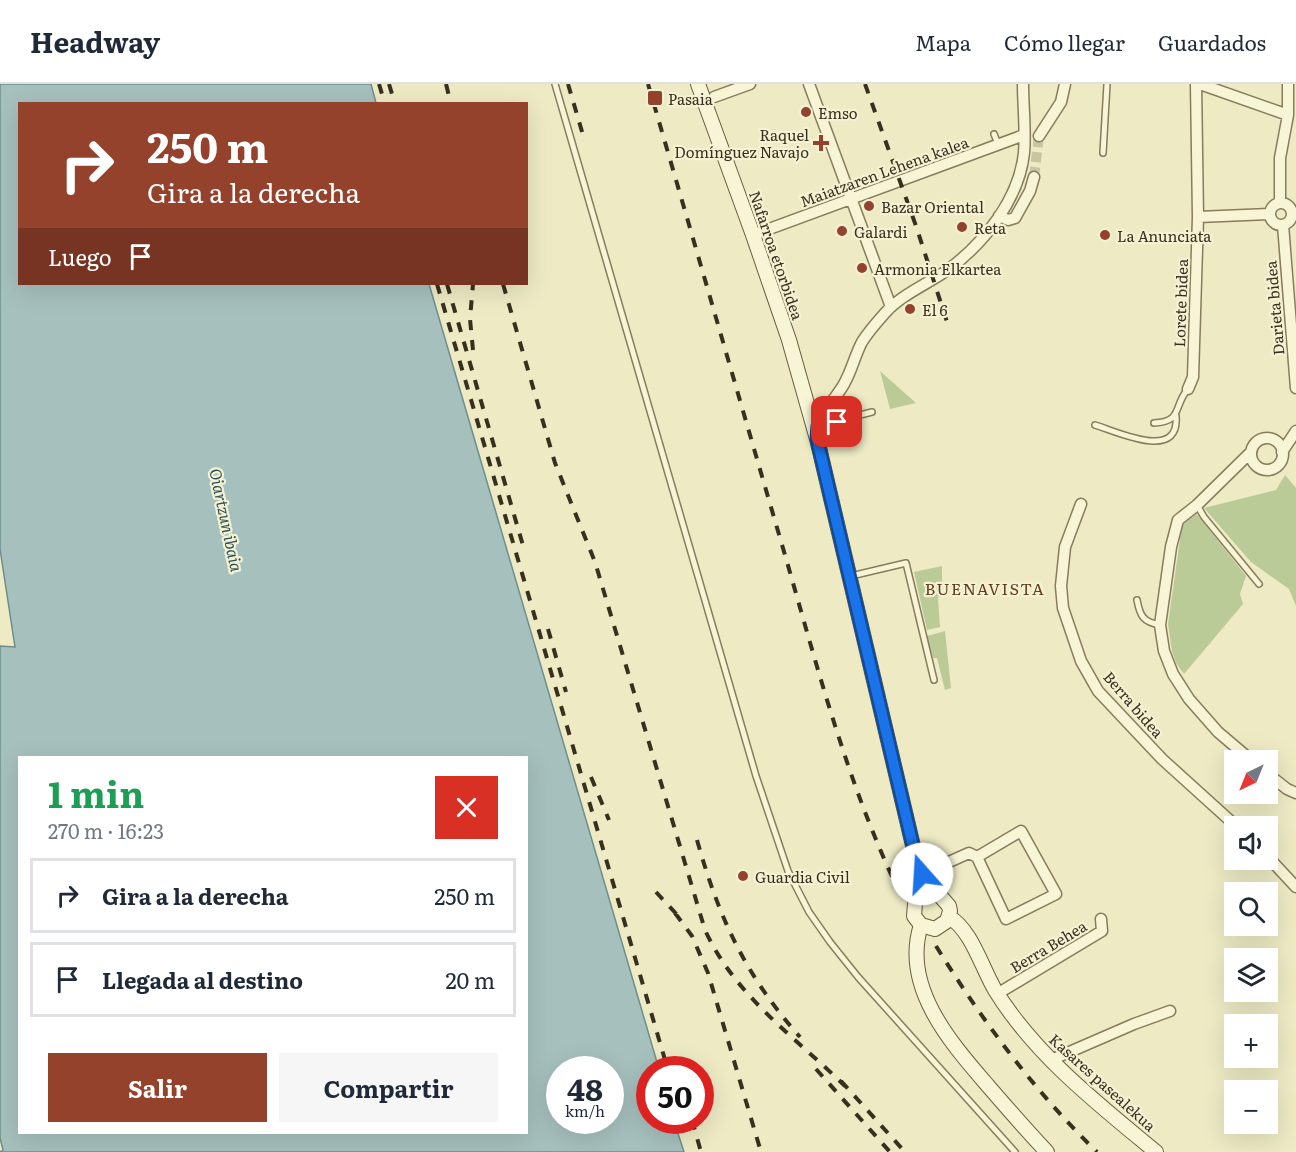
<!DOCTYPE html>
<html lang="es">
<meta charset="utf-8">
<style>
body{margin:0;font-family:Literata,serif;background:#f6f6f7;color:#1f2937;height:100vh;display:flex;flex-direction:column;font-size:22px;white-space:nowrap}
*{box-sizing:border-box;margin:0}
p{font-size:20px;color:#747a83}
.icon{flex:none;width:33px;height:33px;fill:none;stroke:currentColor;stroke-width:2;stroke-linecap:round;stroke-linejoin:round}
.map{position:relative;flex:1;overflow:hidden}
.sheet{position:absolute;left:18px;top:672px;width:510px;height:378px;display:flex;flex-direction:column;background:#fff;border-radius:0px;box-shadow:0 6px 24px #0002}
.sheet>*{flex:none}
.top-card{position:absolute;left:18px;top:18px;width:510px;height:183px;border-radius:0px;box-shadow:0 6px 24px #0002;background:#95422c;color:#fff;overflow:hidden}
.needle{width:39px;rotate:223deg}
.tools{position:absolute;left:1224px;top:666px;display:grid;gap:12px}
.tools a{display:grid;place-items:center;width:54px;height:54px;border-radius:0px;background:#fff;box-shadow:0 6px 24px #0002;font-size:30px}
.speed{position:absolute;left:546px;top:972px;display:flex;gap:12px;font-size:30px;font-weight:700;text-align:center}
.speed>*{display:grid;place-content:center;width:78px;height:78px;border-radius:50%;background:#fff;box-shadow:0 6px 24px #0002;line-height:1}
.speed small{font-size:15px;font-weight:400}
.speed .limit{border:9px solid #d22;background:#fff;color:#111}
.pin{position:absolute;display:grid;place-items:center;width:51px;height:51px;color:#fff;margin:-26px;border-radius:12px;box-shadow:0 3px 9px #0006}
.me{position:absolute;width:66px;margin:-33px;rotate:341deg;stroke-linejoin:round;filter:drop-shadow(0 0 4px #0008)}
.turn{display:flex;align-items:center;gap:21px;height:126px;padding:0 30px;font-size:27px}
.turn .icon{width:78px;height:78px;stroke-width:2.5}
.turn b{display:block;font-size:42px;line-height:51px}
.then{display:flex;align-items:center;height:57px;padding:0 30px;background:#0003;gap:12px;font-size:22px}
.round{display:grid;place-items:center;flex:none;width:63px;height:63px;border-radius:0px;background:#f6f6f7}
.headline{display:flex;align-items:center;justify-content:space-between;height:102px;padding:0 30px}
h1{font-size:36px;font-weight:700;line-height:45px;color:#1e9e55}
.button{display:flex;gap:12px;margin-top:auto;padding:12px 30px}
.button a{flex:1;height:69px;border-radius:0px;background:#95422c;color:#fff;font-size:24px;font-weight:700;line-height:69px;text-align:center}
.button a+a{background:#f6f6f7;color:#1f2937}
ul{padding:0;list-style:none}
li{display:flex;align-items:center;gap:18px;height:75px;margin:0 12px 9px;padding:0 18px;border:3px solid #e0e1e3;border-radius:0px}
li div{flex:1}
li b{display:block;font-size:22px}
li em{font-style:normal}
header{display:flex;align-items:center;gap:36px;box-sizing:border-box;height:84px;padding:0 30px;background:#fff;border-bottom:2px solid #e0e1e3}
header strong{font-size:28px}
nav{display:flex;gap:33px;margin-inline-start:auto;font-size:21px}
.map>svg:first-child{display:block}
</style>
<header>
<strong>Headway</strong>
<nav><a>Mapa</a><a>Cómo llegar</a><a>Guardados</a></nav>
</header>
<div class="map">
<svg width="1296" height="1068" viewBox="0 0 1296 1068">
<rect width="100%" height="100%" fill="#edeac4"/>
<path fill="#bacb98" d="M880 287 916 319 890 325Z
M1285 391 1296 404V522L1289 505 1251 478 1204 424 1276 406Z
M1195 428 1246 492 1240 510 1243 520 1184 590 1176 579 1172 567 1168 540 1182 441Z
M942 482V511L938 513 940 543 927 546 914 488Z
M945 547 951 604 945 606 937 574H933L927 552Z"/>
<path fill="#a6c0be" stroke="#6d8e8d" stroke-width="1.5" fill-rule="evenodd" d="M0 0H371L376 19 20 20V200H429L659 985 650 986V1036L674 1037 684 1068H0L3 1066 0 1054V562L15 563 0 465ZM20 674H526V1048H20ZM560 986H610V1036H560Z"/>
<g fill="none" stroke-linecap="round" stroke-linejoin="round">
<path stroke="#c9c5a3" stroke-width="10" stroke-dasharray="10 5" stroke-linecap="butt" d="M1034 93 1039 52"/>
<g stroke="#877c5b" stroke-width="8">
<path id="lane" d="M555 0 756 692 788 787 809 828 830 858 858 893 1015 1068
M994 50 998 60
M1103 69 1107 0
M1154 339C1183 338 1173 322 1188 305
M820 341 872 328
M1095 341C1118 348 1180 378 1176 332
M1197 421 1204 433 1259 500
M851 492 906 479 934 596
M1137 516C1140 532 1143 538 1160 541"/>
</g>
<g stroke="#877c5b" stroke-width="13">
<path id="street" d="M809 0 891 223
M1200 0 1288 31
M714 13 750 0
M1039 52 1061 18 1065 0
M1280 118V74L1288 31V0
M1270 130a11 11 0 1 1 22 0a11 11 0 1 1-22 0Z
M999 132 1008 136 1015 134 1030 107 1034 93
M1198 133 1269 130
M1283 141 1296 304
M753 151 1024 51
M1188 305 1193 293 1198 133 1196 0
M817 352C817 332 835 316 844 300 852 286 855 271 862 258 868 248 877 238 885 229 902 210 928 200 949 185 985 158 1019 115 1024 69 1026 46 1023 23 1023 0
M1251 370a16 16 0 1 1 32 0a16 16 0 1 1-32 0Z
M1282 368 1296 347
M1081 420 1065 463 1061 502 1063 524 1081 577 1098 607 1162 675 1236 742
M1251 676 1218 648 1189 615 1173 590 1164 567 1160 541 1171 463 1178 436 1197 421 1251 368
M1268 690 1287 705 1296 709
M1021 747 1056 810 1006 835 977 773Z
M1268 773 1296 803
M922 790 969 769 977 773
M997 910 1102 847 1101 835
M1051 976 1134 940 1170 927"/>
</g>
<g stroke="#695d3e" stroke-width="16">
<path id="secondary" d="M698 0 753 151 789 256 817 355 918 783 914 832 921 841 935 845 947 837 950 827 949 822 928 798 918 783
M949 833C971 845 982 884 995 906 1035 971 1098 1020 1156 1068
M921 841C901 903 951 959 989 1003 1008 1025 1027 1047 1047 1068"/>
</g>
<use href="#lane" stroke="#f8f5d7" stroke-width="5"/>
<use href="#street" stroke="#f8f5d7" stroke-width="10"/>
<use href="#secondary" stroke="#f8f5d7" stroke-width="14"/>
<path stroke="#38301f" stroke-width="4" stroke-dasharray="10 10" stroke-linecap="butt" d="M379 0 385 20
M389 0 395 20
M446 0 451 20
M568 0 583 51
M648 0C694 157 739 314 785 471 817 582 846 694 895 799
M865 0 916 142 949 244
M437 200 668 986
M447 200 524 465
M503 200 555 379 595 478 705 846C735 912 795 953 845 1002
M473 266 470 235 473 200
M548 545 566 608
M591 693 609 736
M697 756C719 834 745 891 800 953
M656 808 681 835
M675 829 692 852 708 889 761 1068
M936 862C982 936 1034 1007 1097 1068
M816 985 890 1068
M841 997 905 1068
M692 1036 701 1068"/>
</g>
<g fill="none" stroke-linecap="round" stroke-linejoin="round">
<g stroke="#114b97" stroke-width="15">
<path id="route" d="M837 338 818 342 817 355 918 783 922 790"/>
</g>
<use href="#route" stroke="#1a73e8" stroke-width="10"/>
</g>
<g fill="#95422c" stroke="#f5f2d3" stroke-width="2">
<rect x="647" y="6" width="16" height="16" rx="3"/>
<circle cx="806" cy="28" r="6"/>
<path d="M818 50h6v6h6v6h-6v6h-6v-6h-6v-6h6z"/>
<circle cx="869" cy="122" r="6"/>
<circle cx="962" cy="143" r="6"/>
<circle cx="842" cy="147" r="6"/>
<circle cx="1105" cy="151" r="6"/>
<circle cx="862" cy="184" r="6"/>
<circle cx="910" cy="225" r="6"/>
<circle cx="743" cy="792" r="6"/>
</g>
<g text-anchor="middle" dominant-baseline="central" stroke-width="4.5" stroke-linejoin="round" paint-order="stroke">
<g font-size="15" fill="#38301f" stroke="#f5f2d3" text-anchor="start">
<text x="668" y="14">Pasaia</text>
<text x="818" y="28">Emso</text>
<text x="809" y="50" text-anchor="end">Raquel<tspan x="809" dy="17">Domínguez Navajo</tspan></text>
<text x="881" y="122">Bazar Oriental</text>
<text x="974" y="143">Reta</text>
<text x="854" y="147">Galardi</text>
<text x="1117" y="151">La Anunciata</text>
<text x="874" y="184">Armonia Elkartea</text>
<text x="922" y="225">El 6</text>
<text x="755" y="792">Guardia Civil</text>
</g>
<g font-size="15" fill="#38301f" stroke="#f5f2d3">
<text transform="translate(884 87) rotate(-20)">Maiatzaren Lehena kalea</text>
<text transform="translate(777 171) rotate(71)">Nafarroa etorbidea</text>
<text transform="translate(1180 219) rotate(-88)">Lorete bidea</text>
<text transform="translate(1274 224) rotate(-95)">Darieta bidea</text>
<text transform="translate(1134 620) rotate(49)">Berra bidea</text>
<text transform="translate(1048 862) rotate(-31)">Berra Behea</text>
<text transform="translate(1103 998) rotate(42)">Kasares pasealekua</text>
</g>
<g font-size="16" font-style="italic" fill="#2e5157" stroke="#f5f2d3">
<text transform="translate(227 436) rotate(78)">Oiartzun ibaia</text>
</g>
<g font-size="16" letter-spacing="1.5" fill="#633c1f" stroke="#f5f2d3">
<text x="985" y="504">BUENAVISTA</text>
</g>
</g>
</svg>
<div class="tools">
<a><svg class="needle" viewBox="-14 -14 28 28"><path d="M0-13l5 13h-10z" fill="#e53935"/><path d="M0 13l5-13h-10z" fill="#747a83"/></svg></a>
<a><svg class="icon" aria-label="sound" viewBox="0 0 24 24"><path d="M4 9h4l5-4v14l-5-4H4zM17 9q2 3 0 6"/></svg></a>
<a><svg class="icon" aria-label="search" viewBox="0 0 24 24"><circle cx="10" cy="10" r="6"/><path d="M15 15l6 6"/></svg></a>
<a><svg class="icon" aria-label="layers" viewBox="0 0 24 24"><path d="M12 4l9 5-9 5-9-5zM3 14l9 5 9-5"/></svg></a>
<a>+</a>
<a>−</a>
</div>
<div class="speed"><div>48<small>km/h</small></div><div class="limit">50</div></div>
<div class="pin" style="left:837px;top:338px;background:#d93025"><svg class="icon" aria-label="arrive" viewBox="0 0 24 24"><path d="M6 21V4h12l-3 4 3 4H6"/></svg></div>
<svg class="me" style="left:922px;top:790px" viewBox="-20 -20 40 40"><circle r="19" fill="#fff"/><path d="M0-13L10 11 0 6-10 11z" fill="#1a73e8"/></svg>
<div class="top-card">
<div class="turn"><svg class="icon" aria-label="right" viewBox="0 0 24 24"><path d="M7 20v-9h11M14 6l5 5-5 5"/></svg><div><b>250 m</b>Gira a la derecha</div></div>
<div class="then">Luego<svg class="icon" aria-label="arrive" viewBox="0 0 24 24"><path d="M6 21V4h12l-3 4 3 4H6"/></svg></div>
</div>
<section class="sheet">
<div class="headline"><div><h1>1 min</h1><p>270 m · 16:23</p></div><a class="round" style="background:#d93025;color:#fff"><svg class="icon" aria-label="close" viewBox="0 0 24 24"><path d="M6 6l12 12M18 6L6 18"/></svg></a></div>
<ul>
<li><svg class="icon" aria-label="right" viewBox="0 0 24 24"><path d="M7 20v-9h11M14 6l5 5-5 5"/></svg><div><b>Gira a la derecha</b></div><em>250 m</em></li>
<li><svg class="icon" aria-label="arrive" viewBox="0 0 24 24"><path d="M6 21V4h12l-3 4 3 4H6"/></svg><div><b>Llegada al destino</b></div><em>20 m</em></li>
</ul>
<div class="button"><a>Salir</a><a>Compartir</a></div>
</section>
</div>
